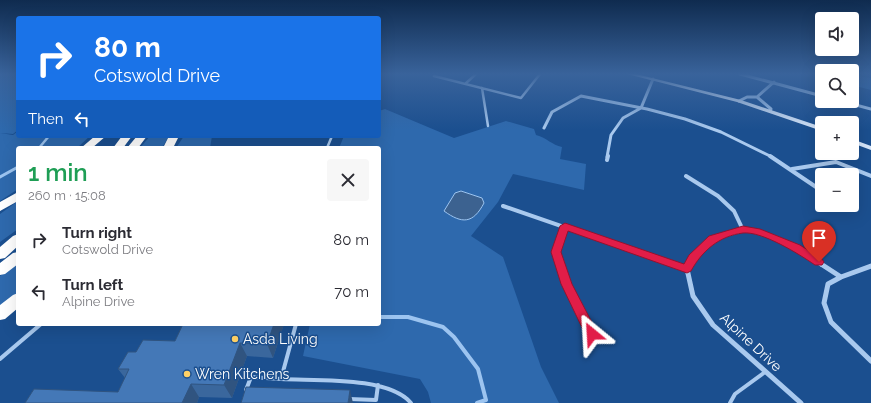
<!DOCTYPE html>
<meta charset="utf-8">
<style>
body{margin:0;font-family:Raleway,sans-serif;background:#f7f7f7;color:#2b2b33;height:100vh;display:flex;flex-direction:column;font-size:15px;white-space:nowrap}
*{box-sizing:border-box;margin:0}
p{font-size:13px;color:#7c7c81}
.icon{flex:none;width:22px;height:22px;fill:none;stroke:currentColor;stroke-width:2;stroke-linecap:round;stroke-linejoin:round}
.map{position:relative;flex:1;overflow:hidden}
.details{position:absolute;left:16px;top:146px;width:365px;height:180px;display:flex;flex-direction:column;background:#fff;border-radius:4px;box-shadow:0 4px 16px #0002}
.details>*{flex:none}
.hud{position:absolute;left:16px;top:16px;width:365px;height:122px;border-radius:4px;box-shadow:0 4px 16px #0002;background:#1a73e8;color:#fff;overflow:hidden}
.buttons{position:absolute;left:815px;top:12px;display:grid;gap:8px}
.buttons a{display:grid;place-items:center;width:44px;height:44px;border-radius:4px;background:#fff;box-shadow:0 4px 16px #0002;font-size:20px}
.pin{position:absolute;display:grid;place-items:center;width:34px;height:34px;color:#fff;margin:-41px -17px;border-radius:50% 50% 50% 0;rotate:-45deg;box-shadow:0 0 4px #0007}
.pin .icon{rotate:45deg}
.me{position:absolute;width:44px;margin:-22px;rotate:333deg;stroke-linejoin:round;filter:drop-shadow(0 0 3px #0008)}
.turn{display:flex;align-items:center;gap:14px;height:84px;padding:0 12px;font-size:18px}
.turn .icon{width:52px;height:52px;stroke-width:2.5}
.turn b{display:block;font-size:28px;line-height:34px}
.then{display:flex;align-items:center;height:38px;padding:0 12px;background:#0003;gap:8px;font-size:15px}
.round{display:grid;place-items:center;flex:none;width:42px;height:42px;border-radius:4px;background:#f7f7f7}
.overview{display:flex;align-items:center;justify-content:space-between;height:68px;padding:0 12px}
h1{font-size:24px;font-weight:600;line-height:30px;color:#1e9e55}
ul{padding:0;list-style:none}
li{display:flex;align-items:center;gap:12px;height:52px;padding:0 12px}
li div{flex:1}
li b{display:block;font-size:15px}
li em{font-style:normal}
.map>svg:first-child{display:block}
</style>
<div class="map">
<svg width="871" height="403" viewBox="0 0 871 403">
<rect width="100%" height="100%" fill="#1b4f8f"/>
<path fill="#2e69ad" d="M0 74H18V130L13 134 0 133Z
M852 75 871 78V90L852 85Z
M385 109 454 138 506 121 534 129 536 135C547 138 552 145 562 147L560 159 586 164 584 190 513 174 498 202 471 236 503 257 541 367 559 403H431L428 392 420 379 303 356 310 324H379V148H339L344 136H379V111Z
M18 131V136H90L77 148H18V189L0 201V133L13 135Z
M150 136H169L162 148H140Z
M184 136H212L210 148H176Z
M18 201V229L0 242V214Z
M18 263V294L0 309V276Z"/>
<path fill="#3c6290" stroke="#9cc4f0" d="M461 191 482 198 484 203C473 224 462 224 444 211L455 193Z"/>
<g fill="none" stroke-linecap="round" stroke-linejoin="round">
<path stroke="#9cc4f0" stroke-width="2.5" d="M39 148 49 136"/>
<path stroke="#9cc4f0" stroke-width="3" d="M0 177 18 167"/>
<path stroke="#9cc4f0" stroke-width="4" d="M379 317H408L443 327 454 337 478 369 486 400 477 403"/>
<path stroke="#a9c9ee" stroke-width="2.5" d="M434 76 521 98 540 74
M465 84 476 74
M482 88 488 126
M327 148 332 136"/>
<path stroke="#a9c9ee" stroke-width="4" d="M0 359 41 324
M281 379C316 381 388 376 411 403
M246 390 251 377 281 379 296 324
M349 399 376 400 378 385
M730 403 735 394 765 372"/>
<path stroke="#a9c9ee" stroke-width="3" d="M740 74 822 96
M757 97 771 109 770 111
M739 101 747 97H757L774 82
M841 101 871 109
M544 128 552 112 581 96 647 109 685 119 721 132 772 157
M607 157 611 135 623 118 641 108 653 79"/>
<path stroke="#a9c9ee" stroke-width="4" d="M770 156 819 189
M607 160 608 156
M792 169 836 162 871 176
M686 176 718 196 734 211 743 230
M503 206 674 265
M560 265 556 252 565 226
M689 265 693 258 712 239 743 230 757 231 796 247 822 265"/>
<path stroke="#a9c9ee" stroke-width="5" d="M560 264 567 284 592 334
M671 264 687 269
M690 264 687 269 693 296 713 325 801 403
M821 264 841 277
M871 266 841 277 828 284 824 303 831 322 871 361"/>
<path fill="#d6e6fa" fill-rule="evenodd" d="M627 74H636L741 100 822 127V131L737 102Z
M852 139 871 146V150L852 143Z"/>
<path fill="#fff" fill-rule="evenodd" d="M95 136H106L92 148H81Z
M122 136H132L123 148H113Z
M137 136H147L138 148H127Z
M169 136H179L173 148H163Z
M18 192V201L0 211V202Z
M18 234V246L5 258 0 259V247L13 236Z
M18 252V264L5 274 0 275V263L13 253Z
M18 293V308L5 319 0 320V305L13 295Z"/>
</g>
<path fill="#3a679d" d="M183 324H284L273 358 247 356 232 398 199 397 197 403H25L118 392 125 378 118 369 136 352 175 341Z"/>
<path fill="#305480" d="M274 324H284L273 358 267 344Z
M240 343 247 356 232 398 224 385Z
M191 384 199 397 197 403H182Z
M350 390 353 403H348Z"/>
<path fill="#4478b7" stroke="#305480" d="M183 324H274L267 344 240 343 224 385 191 384 182 403H25L34 389 118 392 129 369H118L128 352H136L143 340 175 341Z
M246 387 350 390 348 403H241Z"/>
<linearGradient id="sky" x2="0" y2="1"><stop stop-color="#0f2b4f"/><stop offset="0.57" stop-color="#39639b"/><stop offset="1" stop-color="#39639b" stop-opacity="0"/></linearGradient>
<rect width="871" height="130" fill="url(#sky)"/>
<path fill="#e11d48" stroke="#92132f" d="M565 223 684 264 689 255 709 236 743 226 760 229 800 245 822 259 824 262 822 265H815C799 254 762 231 743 233 719 236 702 251 691 271L687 273 568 231 561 252 572 284 598 334 596 338 592 339 587 338 561 284 551 252 560 226Z"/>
<g fill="#ffd166" stroke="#1b4f8f" stroke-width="1.5">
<circle cx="235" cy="339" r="4"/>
<circle cx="187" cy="374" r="4"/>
</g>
<g text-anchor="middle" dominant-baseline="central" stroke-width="3" stroke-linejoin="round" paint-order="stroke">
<g font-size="14" fill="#fff" stroke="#1b4f8f" text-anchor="start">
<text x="243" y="339">Asda Living</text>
<text x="195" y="374">Wren Kitchens</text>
</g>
<g font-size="14" fill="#fff" stroke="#1b4f8f">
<text transform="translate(751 342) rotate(43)">Alpine Drive</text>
</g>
</g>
</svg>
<div class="buttons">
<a><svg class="icon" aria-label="sound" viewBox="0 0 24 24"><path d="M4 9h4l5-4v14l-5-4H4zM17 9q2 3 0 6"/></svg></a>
<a><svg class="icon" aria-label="search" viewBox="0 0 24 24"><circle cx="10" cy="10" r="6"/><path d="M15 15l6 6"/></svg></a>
<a>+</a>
<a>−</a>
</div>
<div class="pin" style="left:819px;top:262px;background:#d93025"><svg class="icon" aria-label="arrive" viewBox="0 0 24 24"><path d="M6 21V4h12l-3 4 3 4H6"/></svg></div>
<svg class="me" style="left:592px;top:334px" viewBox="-20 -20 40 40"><path d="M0-17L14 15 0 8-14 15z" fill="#e11d48" stroke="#fff" stroke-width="4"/></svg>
<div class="hud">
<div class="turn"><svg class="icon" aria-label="right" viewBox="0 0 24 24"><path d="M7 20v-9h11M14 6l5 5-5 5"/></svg><div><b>80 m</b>Cotswold Drive</div></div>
<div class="then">Then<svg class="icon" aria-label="left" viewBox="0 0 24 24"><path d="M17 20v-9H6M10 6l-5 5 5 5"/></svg></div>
</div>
<section class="details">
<div class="overview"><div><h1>1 min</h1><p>260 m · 15:08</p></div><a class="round"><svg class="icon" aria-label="close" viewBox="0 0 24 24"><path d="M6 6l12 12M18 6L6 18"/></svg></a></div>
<ul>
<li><svg class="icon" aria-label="right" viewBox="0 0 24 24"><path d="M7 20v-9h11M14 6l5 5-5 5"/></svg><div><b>Turn right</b><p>Cotswold Drive</p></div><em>80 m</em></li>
<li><svg class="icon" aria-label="left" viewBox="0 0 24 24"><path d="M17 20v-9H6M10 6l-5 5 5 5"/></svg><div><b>Turn left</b><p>Alpine Drive</p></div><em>70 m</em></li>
</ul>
</section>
</div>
